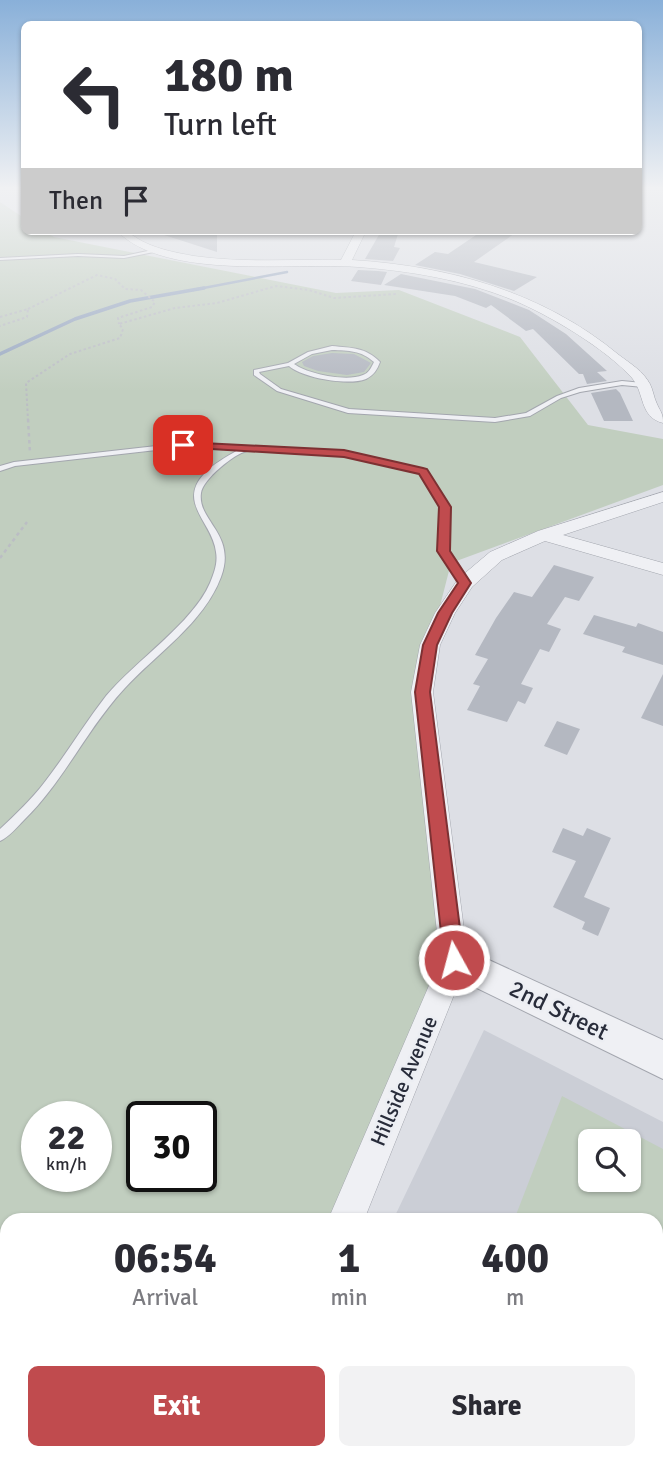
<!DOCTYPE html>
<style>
body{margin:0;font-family:Signika,sans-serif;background:#f2f2f3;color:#2b2b33;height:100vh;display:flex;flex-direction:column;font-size:26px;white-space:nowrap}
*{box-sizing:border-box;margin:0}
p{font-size:23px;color:#7c7c81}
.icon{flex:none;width:38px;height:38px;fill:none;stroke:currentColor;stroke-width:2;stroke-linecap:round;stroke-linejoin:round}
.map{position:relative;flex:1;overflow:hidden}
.drawer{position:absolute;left:0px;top:1213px;width:663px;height:247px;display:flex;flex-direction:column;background:#fff;border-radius:21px 21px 0 0;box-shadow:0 2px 5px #0004}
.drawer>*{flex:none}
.guide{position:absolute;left:21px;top:21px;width:621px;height:214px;border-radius:10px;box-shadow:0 2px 5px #0004;background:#fff;color:#2b2b33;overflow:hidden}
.fabs{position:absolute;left:578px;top:1129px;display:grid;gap:14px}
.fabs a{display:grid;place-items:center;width:63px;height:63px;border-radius:10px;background:#fff;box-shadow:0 2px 5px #0004;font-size:35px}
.speed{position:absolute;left:21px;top:1101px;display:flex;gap:14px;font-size:35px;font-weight:700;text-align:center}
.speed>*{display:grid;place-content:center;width:91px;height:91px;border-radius:50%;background:#fff;box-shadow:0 2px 5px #0004;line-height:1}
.speed small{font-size:18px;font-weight:400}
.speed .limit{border:4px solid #111;border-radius:10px;background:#fff;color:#111}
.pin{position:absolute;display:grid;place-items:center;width:60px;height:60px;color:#fff;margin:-30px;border-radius:14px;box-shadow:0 4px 10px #0006}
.me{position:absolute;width:77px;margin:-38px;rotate:353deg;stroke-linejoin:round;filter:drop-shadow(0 0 5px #0008)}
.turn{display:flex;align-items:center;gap:24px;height:147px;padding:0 28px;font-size:32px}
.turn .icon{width:91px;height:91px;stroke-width:2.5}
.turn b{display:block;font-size:49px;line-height:60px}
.then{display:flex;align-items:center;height:66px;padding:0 28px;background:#0003;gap:14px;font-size:26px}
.eta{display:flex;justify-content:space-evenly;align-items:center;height:119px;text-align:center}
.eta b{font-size:42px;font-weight:800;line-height:49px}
.action{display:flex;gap:14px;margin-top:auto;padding:14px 28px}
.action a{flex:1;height:80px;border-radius:10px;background:#c04b4e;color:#fff;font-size:28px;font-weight:800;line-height:80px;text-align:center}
.action a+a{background:#f2f2f3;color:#2b2b33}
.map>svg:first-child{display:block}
</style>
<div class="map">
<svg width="663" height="1458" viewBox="0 0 663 1458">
<rect width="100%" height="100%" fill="#dddfe5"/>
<path fill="#cbced6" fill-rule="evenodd" d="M484 1030 663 1122V1458H311L312 1452H656V1220H393ZM590 1141H628V1180H590Z"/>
<path fill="#c1cebf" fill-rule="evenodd" d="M0 202 24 218V231H44L54 237 336 293 399 290 520 337 588 425 663 439V485L451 563 430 645 422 692 454 960 346 1220H7V1452L273 1453 272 1458H0ZM37 1116H96V1176H37ZM142 1116H201V1176H142Z
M562 1096 663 1149V1277L656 1302V1220H514ZM590 1141H628V1180H590Z
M472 1453H616L614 1458H480Z"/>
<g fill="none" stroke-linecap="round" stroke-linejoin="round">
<path stroke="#9aa9c2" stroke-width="2.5" d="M193 290 287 272"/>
<path stroke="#9aa9c2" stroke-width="3.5" d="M0 354 75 319 130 301 204 288"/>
</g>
<path fill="#b4b8c1" d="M162 231H217V252L161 234Z
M482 231H518L474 262 537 277 514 291 460 274 415 265 435 252 448 254Z
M380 233 398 234 394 247 400 248 393 261 365 259Z
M358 270 378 271 387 272 381 285 351 281Z
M401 274 475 289 529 310 566 334 607 371 597 372 607 381 587 384 583 374H579L533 329 526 331 491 305 486 308 455 296 384 285Z
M332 353 354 354 371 363 364 372 347 375 318 371 304 366 302 362 313 356Z
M616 389 620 393 633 421H604L591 393Z
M554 565 594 577 579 601 565 597 547 624 561 629 549 652 540 649 521 684 533 688 525 704 518 701 507 722 467 710 480 686 473 684 488 659 475 655 496 618 514 592 532 597Z
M594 615 636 627 638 623 663 632V665L622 652 625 647 583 634Z
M663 674V726L641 718Z
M557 721 580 729 567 755 544 746Z
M563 828 583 836 587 828 611 838 584 897 610 908 598 936 582 929 585 922 553 907 576 861 552 852Z"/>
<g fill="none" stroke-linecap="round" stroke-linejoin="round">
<g stroke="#a3a6ae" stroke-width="2">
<path id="service" d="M157 249 159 251 124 258 78 256 0 260V258L78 254 124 256Z
M332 346C352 348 365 347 380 362 377 370 374 375 366 379 348 386 303 378 289 366L259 372 260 374 281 389 349 409 495 418 526 413 557 396 579 388 622 381 643 383 646 385 643 387 622 385 580 392 561 398 530 416 495 422 348 413 277 391 254 375V370L288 363 308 352ZM332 350C350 351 360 350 374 362 371 368 369 373 363 375 346 382 308 374 294 364L312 354Z
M183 443 344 451 426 470 449 507 447 551 469 583 468 585H462L439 551 441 507 420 474C395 467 368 458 343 455 322 453 300 453 279 452 270 451 255 448 247 451 234 454 203 479 201 493 197 521 237 534 221 577 204 623 156 654 124 689 86 730 64 781 24 820 17 827 9 837 0 841V829C16 814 31 800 44 783 66 755 84 724 106 696 135 661 193 623 210 583 214 573 218 563 216 552 213 523 177 503 204 474 213 464 226 457 238 450L183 447 15 466 0 471V466L14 462Z"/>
</g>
<g stroke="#a3a6ae" stroke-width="1">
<path id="minor" d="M117 231C131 231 134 238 146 243 161 250 178 253 194 256 242 263 292 259 341 260L356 231H366L352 260C449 266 543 292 619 355 631 364 643 371 650 384 653 390 654 398 657 404 661 413 663 413 663 423 639 417 645 393 632 378 605 348 549 315 513 300 464 280 411 271 358 267 292 262 166 281 117 231Z
M663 492V502L563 535 663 563V575L545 541 502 560 472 587 455 613 440 645 433 692 468 960 364 1220H328L440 960 411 692 420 645 435 613 458 579 490 552 538 531Z
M252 1452H294L293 1458H251Z"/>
</g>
<g stroke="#a3a6ae" stroke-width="2">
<path id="tertiary" d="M454 944 663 1040V1079L442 971 436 960 442 949Z"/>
</g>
<path stroke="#bbbdc4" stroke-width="2" stroke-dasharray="2.5 2.5" stroke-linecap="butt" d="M28 309 97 275 115 279 125 289 141 290 155 302 152 307 118 318 119 324
M0 317 28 309 27 317 0 326
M28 421 26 383 70 354 120 338 123 329 119 324 175 308 217 303 276 286 309 290 334 298 396 294"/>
<path stroke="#bbbdc4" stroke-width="2.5" stroke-dasharray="3.5 3.5" stroke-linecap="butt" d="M28 419 30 453
M0 558 27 522"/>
<use href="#service" fill="#eff0f4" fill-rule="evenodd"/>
<use href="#minor" fill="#eff0f4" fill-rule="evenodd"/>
<use href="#tertiary" fill="#eff0f4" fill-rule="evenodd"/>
</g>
<linearGradient id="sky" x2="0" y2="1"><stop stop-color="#89b0d9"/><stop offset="0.48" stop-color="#f0f1f3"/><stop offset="1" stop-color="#f0f1f3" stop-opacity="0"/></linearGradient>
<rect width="663" height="392" fill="url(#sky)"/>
<path fill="#c04b4e" stroke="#7d3133" stroke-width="2" d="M183 442 344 450 423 468 427 469 451 507 450 551 471 583 452 613 437 645 430 692 464 960 461 966 454 969 447 966 444 960 415 692 423 645 438 613 458 583 437 551 439 507 419 474 344 457 179 447 177 445Z"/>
<g text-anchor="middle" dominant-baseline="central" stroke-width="5" stroke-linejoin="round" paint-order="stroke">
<g font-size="21" fill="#282c3a" stroke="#eceef3">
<text transform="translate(404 1081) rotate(-67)">Hillside Avenue</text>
</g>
<g font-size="24" fill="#282c3a" stroke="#eceef3">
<text transform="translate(559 1010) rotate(26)">2nd Street</text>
</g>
</g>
</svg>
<div class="fabs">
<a><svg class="icon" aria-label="search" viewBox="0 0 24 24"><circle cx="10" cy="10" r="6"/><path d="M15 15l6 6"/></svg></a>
</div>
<div class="speed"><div>22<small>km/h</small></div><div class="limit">30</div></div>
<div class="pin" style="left:183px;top:445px;background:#d93025"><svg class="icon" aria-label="arrive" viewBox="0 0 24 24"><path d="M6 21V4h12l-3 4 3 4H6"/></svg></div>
<svg class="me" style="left:454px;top:960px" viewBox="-20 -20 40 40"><circle r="17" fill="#c04b4e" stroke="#fff" stroke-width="3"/><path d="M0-11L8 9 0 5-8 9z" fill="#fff"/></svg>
<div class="guide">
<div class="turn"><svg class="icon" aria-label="left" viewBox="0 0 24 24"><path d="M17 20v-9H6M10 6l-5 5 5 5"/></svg><div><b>180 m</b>Turn left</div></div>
<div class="then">Then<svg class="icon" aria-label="arrive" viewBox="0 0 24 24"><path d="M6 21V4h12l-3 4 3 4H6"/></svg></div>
</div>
<section class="drawer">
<div class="eta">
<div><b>06:54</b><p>Arrival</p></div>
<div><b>1</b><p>min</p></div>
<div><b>400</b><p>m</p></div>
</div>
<div class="action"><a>Exit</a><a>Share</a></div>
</section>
</div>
